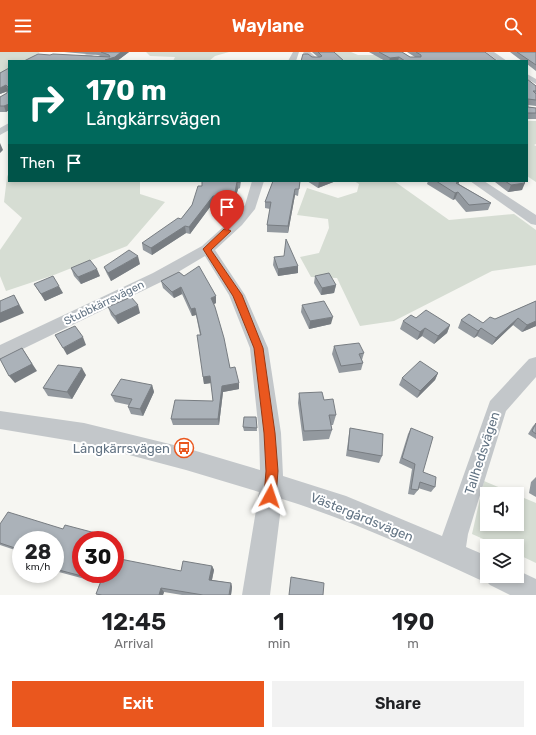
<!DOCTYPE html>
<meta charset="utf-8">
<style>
body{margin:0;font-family:Rubik,sans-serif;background:#f2f2f2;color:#202124;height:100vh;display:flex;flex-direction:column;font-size:15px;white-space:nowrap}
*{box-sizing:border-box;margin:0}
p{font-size:13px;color:#757577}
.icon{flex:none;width:22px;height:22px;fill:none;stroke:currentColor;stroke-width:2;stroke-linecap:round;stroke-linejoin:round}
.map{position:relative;height:543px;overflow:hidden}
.details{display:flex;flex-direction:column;background:#fff;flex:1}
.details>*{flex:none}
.guide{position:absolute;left:8px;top:8px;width:520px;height:122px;border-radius:0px;box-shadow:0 2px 6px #0003;background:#00695c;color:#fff;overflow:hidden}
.tools{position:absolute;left:480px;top:435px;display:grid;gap:8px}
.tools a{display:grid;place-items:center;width:44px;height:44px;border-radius:0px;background:#fff;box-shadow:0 2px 6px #0003;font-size:20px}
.speed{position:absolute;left:12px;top:479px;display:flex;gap:8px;font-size:20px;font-weight:700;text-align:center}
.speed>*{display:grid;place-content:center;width:52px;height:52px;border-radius:50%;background:#fff;box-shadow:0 2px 6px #0003;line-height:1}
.speed small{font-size:10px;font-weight:400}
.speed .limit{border:6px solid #d22;background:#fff;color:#111}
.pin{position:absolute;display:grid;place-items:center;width:34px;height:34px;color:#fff;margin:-41px -17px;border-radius:50% 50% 50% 0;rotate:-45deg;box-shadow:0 0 4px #0007}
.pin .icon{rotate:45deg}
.me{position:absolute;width:44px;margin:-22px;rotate:5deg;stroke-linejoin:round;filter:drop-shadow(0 0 3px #0008)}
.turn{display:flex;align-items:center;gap:14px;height:84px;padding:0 12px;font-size:18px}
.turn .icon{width:52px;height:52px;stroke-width:2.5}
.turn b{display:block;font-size:28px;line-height:34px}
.then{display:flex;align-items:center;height:38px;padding:0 12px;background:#0003;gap:8px;font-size:15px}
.eta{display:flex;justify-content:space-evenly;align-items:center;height:68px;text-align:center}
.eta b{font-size:24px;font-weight:600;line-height:28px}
.primary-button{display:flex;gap:8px;margin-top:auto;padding:8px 12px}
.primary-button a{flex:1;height:46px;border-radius:0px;background:#ea571e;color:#fff;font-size:16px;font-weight:600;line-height:46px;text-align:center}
.primary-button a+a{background:#f2f2f2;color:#202124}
header{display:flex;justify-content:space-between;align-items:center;height:52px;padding:0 12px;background:#ea571e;color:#fff;font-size:18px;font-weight:600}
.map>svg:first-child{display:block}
</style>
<header><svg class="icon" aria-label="menu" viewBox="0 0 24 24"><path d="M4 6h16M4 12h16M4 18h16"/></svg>Waylane<svg class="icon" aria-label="search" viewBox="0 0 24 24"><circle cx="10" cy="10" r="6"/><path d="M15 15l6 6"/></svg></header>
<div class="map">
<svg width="536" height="543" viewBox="0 0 536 543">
<rect width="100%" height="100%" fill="#f6f6f2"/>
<path fill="#d6ddd3" d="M0 0H40L26 9H9V17L0 22Z
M146 0H229L215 4 209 9H173L175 5 150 4Z
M335 0H351L358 3H379L385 6 378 9H342Z
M527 69H536V92L534 93 536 94V130L527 124Z
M9 120V129H140V142L165 150 127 194 54 223 6 239 0 224V198L22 166 4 150 7 125Z
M354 129H394L449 168 514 162 536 178V213L492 219 394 269 360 274 337 226 311 225 300 205 319 201 329 176 328 167 297 163 307 136 338 146 357 140 359 132Z
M484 429 515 442H487V472H517V443L536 451V511L517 502V494H499L472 482Z"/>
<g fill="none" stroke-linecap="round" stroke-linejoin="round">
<path fill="#c3c7ca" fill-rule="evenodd" d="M91 0H100L81 9H71Z
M293 0H299L296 9H288Z
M303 0H310L320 9H312Z
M486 0H494L507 9H498Z
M527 22 536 27V32L527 27Z
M9 71V78L0 83V76Z
M252 129H264L255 157 242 173 215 198 245 243 268 296 281 381 283 424 346 444 442 484 490 349 529 307 536 305V325L506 359 468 482 466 495 487 504V524H517V518L536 527V543H510L490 533 488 531 478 527C413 497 350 468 282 447L270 543H242L259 440 186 418 84 391 0 377V359L84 371 186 396 260 418 259 381 250 296 229 243 205 204 163 229 0 308V293L153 221 202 194 232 167 245 153Z
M470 129H484L536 163V173L531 172Z"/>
</g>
<path fill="#93999f" d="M64 0H129L117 9H24L50 3 103 5 98 3Z
M312 0H334L344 9 318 5Z
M369 0H402L410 5H415L407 0H485L497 9H385Z
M510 0H536V19L527 12V9H522Z
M9 16V58L6 60H0V45L7 41 8 39 0 42V21Z
M527 27 536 34V54L528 53V55L536 56V67H527Z
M241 129 240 136 238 137 234 151H213L190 182 186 181 152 203 143 198 142 191 181 167 192 153 202 134Z
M273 129H300L298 144 295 143 288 181 267 180V173L270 157 265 156V150Z
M307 129H336L318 136Z
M428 129H457L459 130V132L491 151 488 158 466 160 455 147 453 148 427 132Z
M495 129H523L522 138 508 140 495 130Z
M274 205 298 214V221L278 224 273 213Z
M140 212 111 229 107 222 104 215Z
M71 216 100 224 81 232 74 224Z
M179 220 216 251 214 252 230 316 239 337 223 340 219 373H173L171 367 213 349 211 331 204 332 203 325 200 283 196 263 192 264 182 242 174 246 163 236 161 229Z
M315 224 336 233 334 241 321 243 314 231Z
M34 232 63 241 45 249Z
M536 249V274L522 280 513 273 492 293 477 284 474 286 458 276 461 268 483 271 495 267Z
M302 253 331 272 309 277 301 260Z
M108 255 140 261 118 272 111 263Z
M416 266 450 273 447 281 434 292 422 284 417 288 400 277 403 269Z
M334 294 364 301 362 308 363 311 361 318 339 321 332 302Z
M438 321 435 328 417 346 399 333 402 326Z
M86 323 72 347 48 344 43 336Z
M152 333 154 340 143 364 131 362 128 355 129 353 115 350 111 343Z
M299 341 324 348 336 363 333 373H331L332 378 329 387 303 389 298 351Z
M256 365 257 379H244L243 375Z
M536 371V387L528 382 533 374Z
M350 376 382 404 379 411 346 404 349 382Z
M411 376 423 420 435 435 431 440 418 436V438L414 443 408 442 412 417 399 411 408 382Z
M536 425V445L529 441 531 430Z
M0 472 63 477 103 483 108 488H81V522L181 519 212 514 214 518 212 528 231 531 232 535 231 543H182L164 540 163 543H98L96 542 100 531 55 519V488H21V500L0 493Z"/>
<path fill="#787d82" d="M121 0H129L117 9H105V8Z
M399 5 398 9H389L390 6Z
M6 33 8 39 0 42V36Z
M9 51V58L6 60 4 54Z
M0 91 3 98 0 101Z
M319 129H336L318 136Z
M237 130 238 137 234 151V145Z
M525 131 522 138 508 140 511 133Z
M295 137V143L288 181V174Z
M458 140 455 147 453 148 455 141Z
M213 144V151L190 182 189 175Z
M185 174 186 181 152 203 151 196Z
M138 204 140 212 111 229 108 221Z
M298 214V221L278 224V217Z
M97 217 100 224 81 232 78 225Z
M336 233 334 241 321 243 322 236Z
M59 234 63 241 45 249 41 242Z
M181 235 182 242 174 246 172 240Z
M14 243 24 261 0 271V261Z
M216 244V251L212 253 211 246Z
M138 253 140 261 118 272 115 264Z
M195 256 196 263 192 264 191 257Z
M333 265 331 272 309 277 310 269Z
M518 266 513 273 492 293 496 286Z
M536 269V274L522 280 527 273Z
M450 273 447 281 434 292 438 284Z
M425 276 422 284 417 288 420 280Z
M481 276 477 284 474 286 478 279Z
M83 285 86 293 67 303 63 296Z
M22 296 37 319 15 331 9 324Z
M82 316 86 323 72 347 67 340Z
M438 321 435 328 417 346 420 339Z
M210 324 211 331 204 332 203 325Z
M239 331V337L223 340 219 373 218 367 222 334Z
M152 333 154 340 143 364 140 357Z
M103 483 108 488H101Z
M212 514 214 518 211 532 209 528Z
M231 531 232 535 231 543H229Z
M161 536 164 540 163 543H159Z"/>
<path fill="#abb2b9" stroke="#787d82" d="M101 0H121L115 5 105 8 108 9H24L38 2 50 3 53 2 110 5 109 3Z
M318 0H334L344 9H301L303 2H308L312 5H320L322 4Z
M379 0H402L410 5H421V3L416 0H485L497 9H405L399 5 390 6Z
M517 0H536V13Z
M9 16V52L4 54H0V45L7 41 8 35 6 33 0 36V21Z
M527 27 536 34V39H533L536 42V48L528 47V55L536 56V61H527Z
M202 129H240V130H237L234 145 213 144 189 175 185 174 151 196 142 191 178 166 181 167 192 153 198 134H202Z
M273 129H300L299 137H295L288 174 267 173 271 150H265Z
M436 129H457L459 130 456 131 491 151 469 153 458 140 455 141Z
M505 129H523L525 131 511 133Z
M286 187 298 214 278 217 274 205 284 204Z
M129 198 138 204 108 221 104 215Z
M90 208 97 217 78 225 71 216Z
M199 214 216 244 211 246 215 255 224 286 230 316 235 315 239 331 222 334 218 367H171L175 348 213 349 210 324 203 325 197 283H201L195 256 191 257 181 235 172 240 161 229 179 220 184 224Z
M329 221 336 233 322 236 315 224Z
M53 224 59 234 41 242 34 232Z
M14 243 19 253 0 261V249Z
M131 245 138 253 115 264 108 255Z
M324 249 333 265 310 269 302 253Z
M536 249V269L527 273 518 266 496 286 481 276 478 279 461 268 469 262 483 271 490 265 495 267Z
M426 258 450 273 438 284 425 276 420 280 403 269 411 263 416 266Z
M75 274 83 285 63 296 55 283Z
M359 291 364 301 359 302 363 311 341 314 334 294Z
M22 296 32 312 9 324 0 307Z
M420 309 438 321 420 339 402 326Z
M58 313 82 316 67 340 43 336Z
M121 327 152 333 140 357 128 355 132 347 111 343Z
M322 340 324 348 333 347 336 363H329L332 378 304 379 299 341Z
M244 365H256L257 376 243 375Z
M536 371V382L532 379Z
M350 376 383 382 382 404 348 398Z
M411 376 433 385 423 420 436 425 435 435 420 430 418 438 411 437 415 412 402 406Z
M8 460 63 477 65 473 103 483 101 488H81V522H115V506L181 519 183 509 212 514 209 528 231 531 229 543H203L161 536 159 543H102L96 542 101 529 55 517V488H21V498L0 491V472Z
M291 525 324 531 323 543H289Z"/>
<path fill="#ea571e" stroke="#983914" d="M224 177H227L231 179 211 198 242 243 263 296 275 381 278 419 276 444 275 448 270 450 266 448 264 444 266 419 264 381 254 296 233 244 203 197Z"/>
<defs>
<g id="bus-ring" transform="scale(1)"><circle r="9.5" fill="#fff" stroke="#ea571e" stroke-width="1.5"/><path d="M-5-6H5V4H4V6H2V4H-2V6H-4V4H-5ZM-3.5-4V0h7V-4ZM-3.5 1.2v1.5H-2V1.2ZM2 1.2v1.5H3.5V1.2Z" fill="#ea571e"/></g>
</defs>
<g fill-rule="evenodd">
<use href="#bus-ring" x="184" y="396"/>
</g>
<g text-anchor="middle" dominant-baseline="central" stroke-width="4" stroke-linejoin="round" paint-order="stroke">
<g font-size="11" fill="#637484" stroke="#fff">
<text transform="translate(104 251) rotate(-26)">Stubbkärrsvägen</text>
</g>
<g font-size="13" fill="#637484" stroke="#fff" text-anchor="end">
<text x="170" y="396">Långkärrsvägen</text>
</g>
<g font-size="13" fill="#637484" stroke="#fff">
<text transform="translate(482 401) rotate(-72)">Tallhedsvägen</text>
<text transform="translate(362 465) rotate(22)">Västergårdsvägen</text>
</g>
</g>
</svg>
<div class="tools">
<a><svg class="icon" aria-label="sound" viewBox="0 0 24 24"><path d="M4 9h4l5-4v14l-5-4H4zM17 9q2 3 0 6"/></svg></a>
<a><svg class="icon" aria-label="layers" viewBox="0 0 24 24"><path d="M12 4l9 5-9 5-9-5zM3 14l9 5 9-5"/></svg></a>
</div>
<div class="speed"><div>28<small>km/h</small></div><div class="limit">30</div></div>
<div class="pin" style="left:227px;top:179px;background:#d93025"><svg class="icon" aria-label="arrive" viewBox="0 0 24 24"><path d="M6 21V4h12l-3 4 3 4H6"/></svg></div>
<svg class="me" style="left:270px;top:444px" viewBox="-20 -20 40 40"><path d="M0-17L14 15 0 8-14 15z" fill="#ea571e" stroke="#fff" stroke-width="4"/></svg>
<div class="guide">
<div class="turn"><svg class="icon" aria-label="right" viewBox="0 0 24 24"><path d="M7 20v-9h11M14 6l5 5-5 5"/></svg><div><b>170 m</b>Långkärrsvägen</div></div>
<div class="then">Then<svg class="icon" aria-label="arrive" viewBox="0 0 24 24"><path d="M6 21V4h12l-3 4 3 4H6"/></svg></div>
</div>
</div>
<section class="details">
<div class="eta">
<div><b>12:45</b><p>Arrival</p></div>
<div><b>1</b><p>min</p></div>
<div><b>190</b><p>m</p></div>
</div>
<div class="primary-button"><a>Exit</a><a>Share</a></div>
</section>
